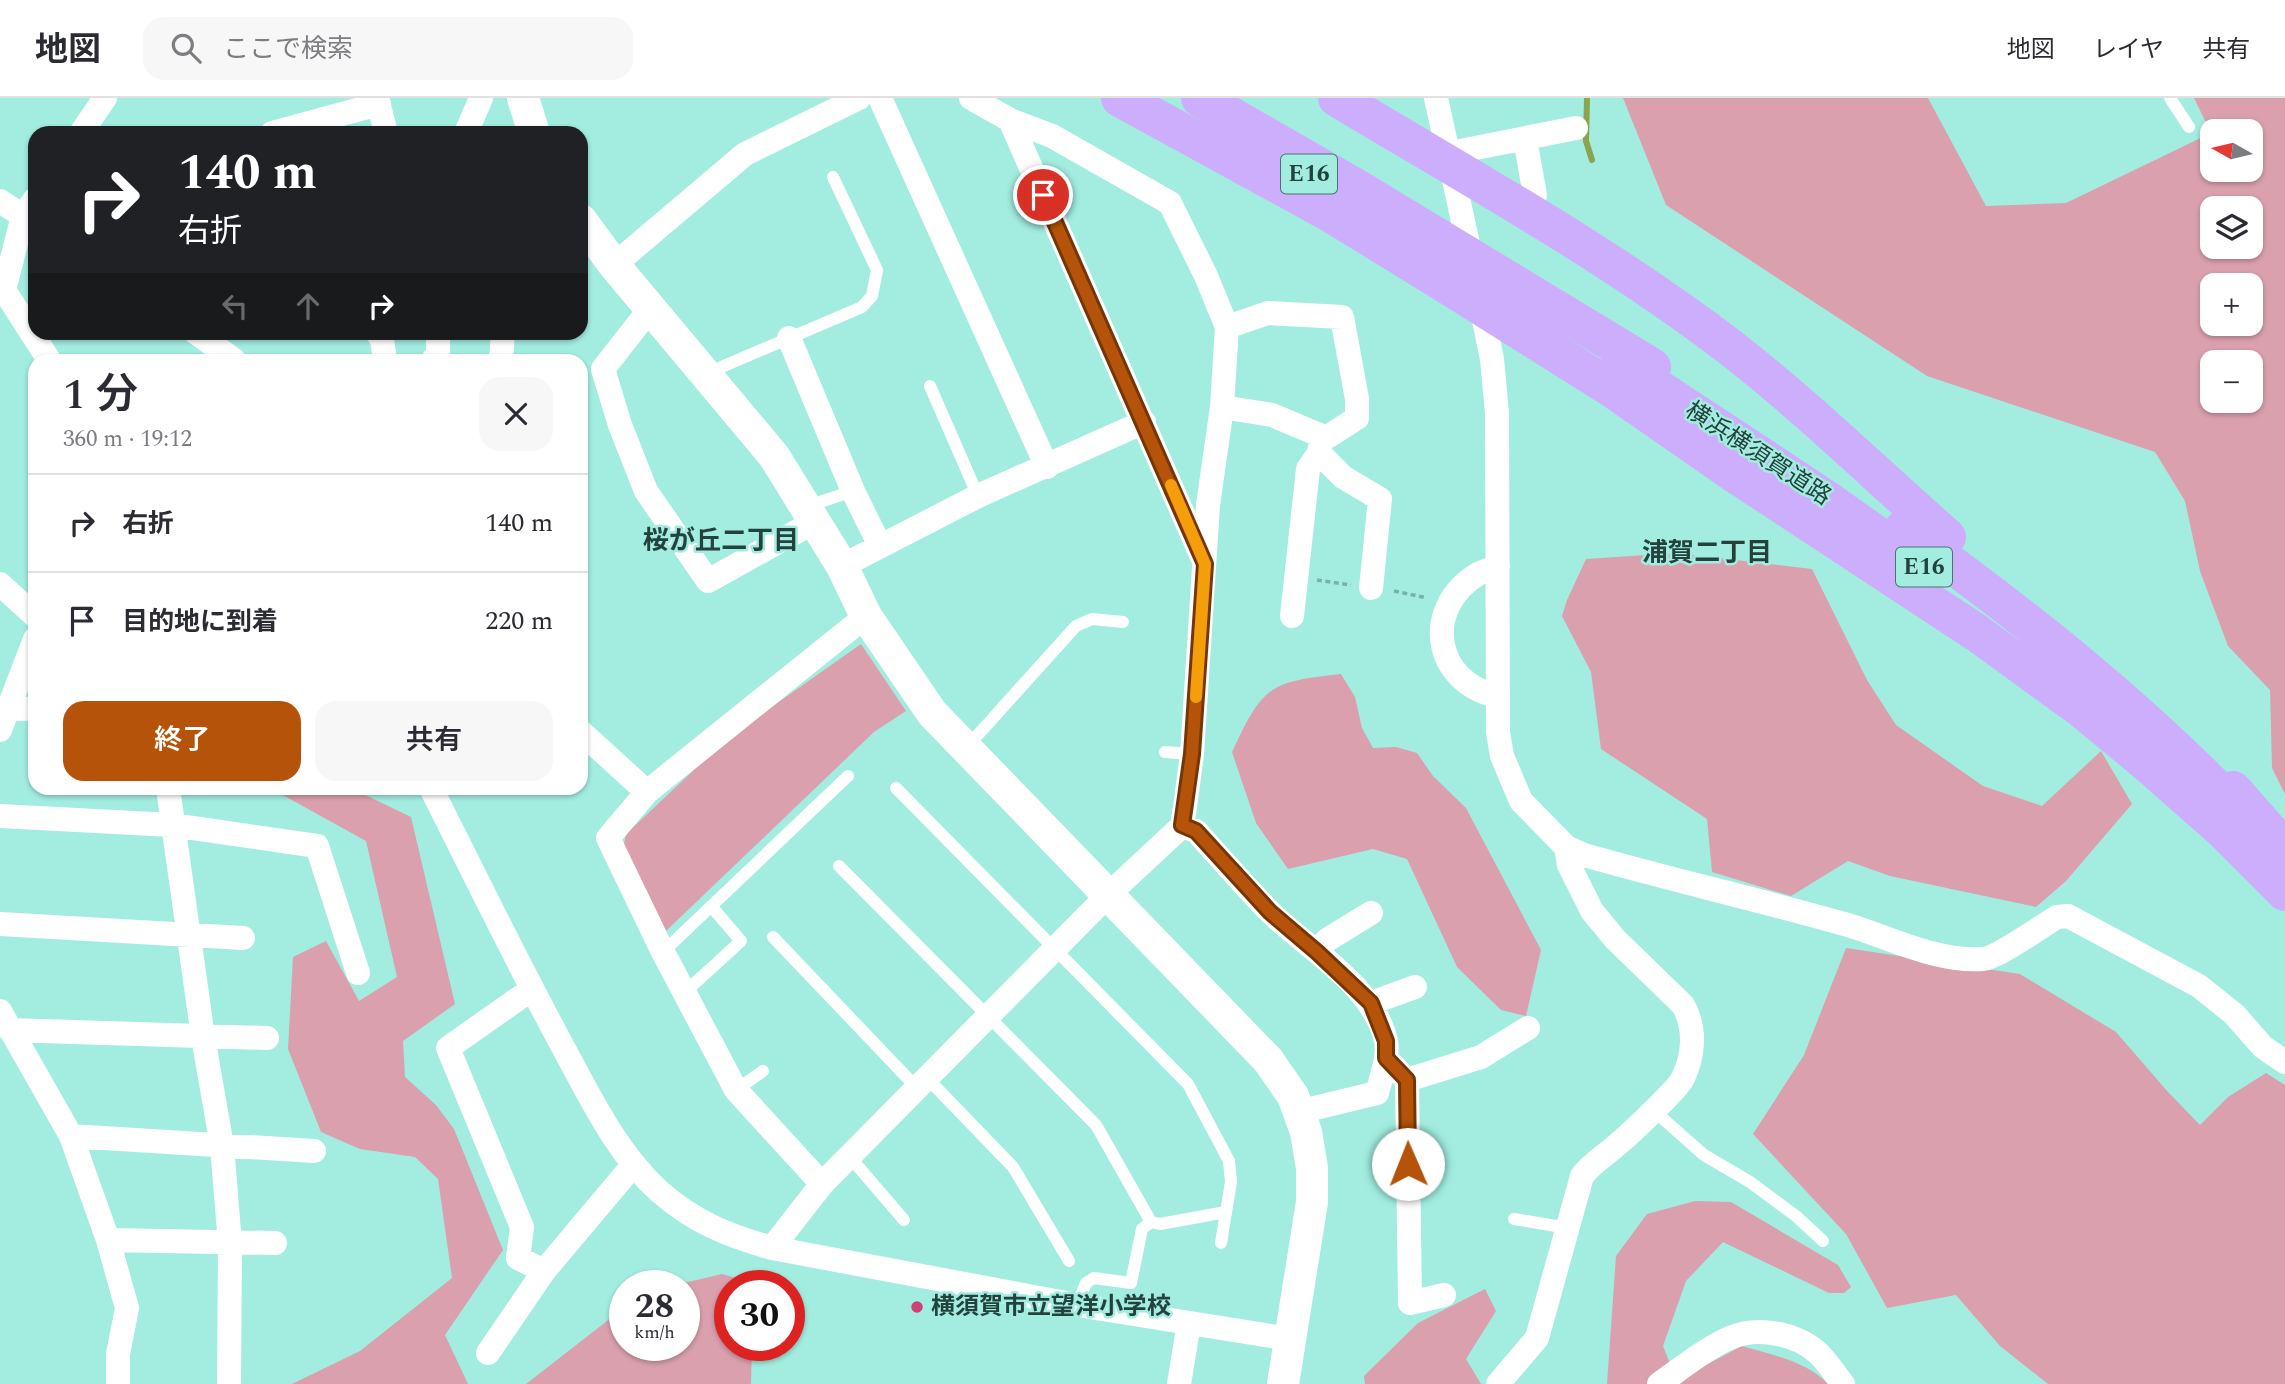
<!DOCTYPE html>
<html lang="ja">
<meta charset="utf-8">
<style>
body{margin:0;font-family:Spectral,"Noto Sans JP",serif;background:#f7f7f7;color:#2b2b33;height:100vh;display:flex;flex-direction:column;font-size:26px;white-space:nowrap}
*{box-sizing:border-box;margin:0}
p{font-size:23px;color:#7c7c81}
.icon{flex:none;width:38px;height:38px;fill:none;stroke:currentColor;stroke-width:2;stroke-linecap:round;stroke-linejoin:round}
.map{position:relative;flex:1;overflow:hidden}
.side{position:absolute;left:28px;top:256px;width:560px;height:441px;display:flex;flex-direction:column;background:#fff;border-radius:21px;box-shadow:0 2px 5px #0004}
.side>*{flex:none}
.guide{position:absolute;left:28px;top:28px;width:560px;height:214px;border-radius:21px;box-shadow:0 2px 5px #0004;background:#202124;color:#fff;overflow:hidden}
.needle{width:46px;rotate:278deg}
.fabs{position:absolute;left:2200px;top:21px;display:grid;gap:14px}
.fabs a{display:grid;place-items:center;width:63px;height:63px;border-radius:14px;background:#fff;box-shadow:0 2px 5px #0004;font-size:35px}
.speed{position:absolute;left:609px;top:1172px;display:flex;gap:14px;font-size:35px;font-weight:700;text-align:center}
.speed>*{display:grid;place-content:center;width:91px;height:91px;border-radius:50%;background:#fff;box-shadow:0 2px 5px #0004;line-height:1}
.speed small{font-size:18px;font-weight:400}
.speed .limit{border:10px solid #d22;background:#fff;color:#111}
.pin{position:absolute;display:grid;place-items:center;width:60px;height:60px;color:#fff;margin:-30px;border:4px solid #fff;border-radius:50%;box-shadow:0 2px 7px #0007}
.me{position:absolute;width:77px;margin:-38px;rotate:359deg;stroke-linejoin:round;filter:drop-shadow(0 0 5px #0008)}
.turn{display:flex;align-items:center;gap:24px;height:147px;padding:0 35px;font-size:32px}
.turn .icon{width:91px;height:91px;stroke-width:2.5}
.turn b{display:block;font-size:49px;line-height:60px}
.lanes{display:flex;align-items:center;height:66px;padding:0 35px;background:#0003;justify-content:center;gap:35px;direction:ltr}
.lanes .off{opacity:.35}
.round{display:grid;place-items:center;flex:none;width:74px;height:74px;border-radius:21px;background:#f7f7f7}
.head{display:flex;align-items:center;justify-content:space-between;height:119px;padding:0 35px}
h1{font-size:42px;font-weight:600;line-height:52px}
.button{display:flex;gap:14px;margin-top:auto;padding:14px 35px}
.button a{flex:1;height:80px;border-radius:21px;background:#b45309;color:#fff;font-size:28px;font-weight:600;line-height:80px;text-align:center}
.button a+a{background:#f7f7f7;color:#2b2b33}
ul{padding:0;list-style:none}
li{display:flex;align-items:center;gap:21px;height:98px;padding:0 35px;border-top:2px solid #e1e1e2}
li div{flex:1}
li b{display:block;font-size:26px}
li em{font-style:normal}
header{display:flex;align-items:center;gap:42px;box-sizing:border-box;height:98px;padding:0 35px;background:#fff;border-bottom:2px solid #e1e1e2}
header strong{font-size:33px}
nav{display:flex;gap:38px;margin-inline-start:auto;font-size:24px}
.search{width:490px;height:63px;background:#f7f7f7;display:flex;align-items:center;gap:18px;box-sizing:border-box;padding:0 24px;border-radius:21px;color:#7c7c81;font-size:26px}
.map>svg:first-child{display:block}
</style>
<header>
<strong>地図</strong>
<div class="search"><svg class="icon" aria-label="search" viewBox="0 0 24 24"><circle cx="10" cy="10" r="6"/><path d="M15 15l6 6"/></svg>ここで検索</div>
<nav><a>地図</a><a>レイヤ</a><a>共有</a></nav>
</header>
<div class="map">
<svg width="2285" height="1286" viewBox="0 0 2285 1286">
<rect width="100%" height="100%" fill="#a2ede0"/>
<path fill="#daa0ae" fill-rule="evenodd" d="M1623 0H1928L1986 108 2066 105 2211 35 2194 0H2285V696L2272 670 2270 592 2228 548 2200 473 2185 403 2155 354 1927 278 1666 107ZM2250 33V72H2212V33ZM2250 110V149H2212V110ZM2250 187V226H2212V187ZM2250 264V303H2212V264Z
M1676 455 1812 471 1867 582 1896 627 1983 688 2042 708 2101 653 2132 706 2066 783 2036 809 1890 778 1848 763 1791 798 1712 774 1707 721 1601 651 1591 574 1562 518 1567 502 1586 461Z
M861 546 906 613 874 634 666 833 623 751 626 736 729 639Z
M1341 576 1355 599 1362 630 1373 650 1396 649 1417 655 1433 678 1466 710 1541 852 1526 918 1501 912 1457 869 1407 761 1373 751 1288 771 1256 725 1232 654C1263 588 1268 584 1341 576Z
M270 690H351L411 719 455 906 403 943 405 979 436 1007 454 1031 503 1152 445 1237 468 1286H292L360 1253 452 1180 438 1081 415 1059 360 1051 321 1034 288 951 293 859 326 843 359 903 397 879 366 743Z
M1846 850 2020 876 2116 934 2168 994 2200 1027 2228 999 2266 975 2285 987V1286H2048L2000 1248 1956 1197 1887 1210 1846 1136 1753 1036 1804 957Z
M1695 1103 1731 1104 1838 1167 1851 1189 1844 1195H1829L1723 1144 1686 1183 1663 1248 1669 1263 1683 1279 1742 1248C1772 1257 1806 1263 1828 1286H1607L1616 1158 1647 1116Z
M722 1176 753 1185V1188H730V1248H752L751 1286H526L625 1209V1248H684V1188H671Z
M1485 1191 1496 1213 1466 1261 1481 1286H1365L1364 1278 1418 1225Z"/>
<g fill="none" stroke-linecap="round" stroke-linejoin="round">
<path stroke="#8ca44b" stroke-width="6" d="M1587 0 1586 43 1592 62"/>
<path stroke="#77b3a8" stroke-width="3.5" stroke-dasharray="5 3.5" stroke-linecap="butt" d="M1317 482 1351 487
M1394 493 1427 500"/>
<path stroke="#fff" stroke-width="12" d="M2170 0 2189 29
M705 276 862 209 872 198 877 172 833 79
M930 288 978 398
M805 409 853 393
M966 650 1076 528 1092 521 1123 524
M1165 654 1192 656
M896 690 1188 986 1229 1063 1231 1084 1221 1145
M839 768 1096 1027 1151 1124 1160 1126 1226 1114
M773 839 917 990
M663 854 848 678
M684 895 741 843 711 808
M927 980 1013 1069 1069 1163
M736 992 763 973
M1653 1012 1704 1057 1750 1084 1796 1118 1823 1143
M849 1058 904 1122
M1514 1121 1568 1130
M1077 1207 1086 1185 1094 1180 1131 1185 1142 1131 1151 1124"/>
<path stroke="#fff" stroke-width="24" d="M377 0 386 35
M880 0 1047 369
M1436 0 1472 164
M1010 22 1202 459
M81 35 105 0
M272 35 379 6
M466 35 481 0
M1525 41 1535 97
M1450 55 1576 30
M35 101 23 118 4 192 49 262
M0 103 35 126
M614 167 745 56 859 0
M1480 203 1492 261 1497 315 1498 634 1502 658 1521 703 1566 749 1569 767 1592 813 1615 841 1683 907C1696 930 1694 957 1683 980 1678 991 1630 1036 1618 1046 1606 1057 1592 1065 1582 1078L1537 1240 1498 1286
M650 211 603 271 620 327 646 393 708 483 814 424
M195 234 234 262
M377 234 382 242 385 262
M789 240 853 393 880 448
M433 262 438 256V234
M501 262 503 234
M1222 309 1272 317 1322 338H1329L1357 320V301L1342 219 1268 215 1227 229
M1319 355 1343 379 1380 401 1371 490
M842 468 978 398 1144 324
M0 486 35 518
M1292 518 1308 371 1319 355 1322 338
M1497 598C1433 584 1422 510 1478 476 1483 473 1491 471 1498 468
M9 610 35 611
M0 632 35 541
M581 634 647 694
M168 690 203 939 222 1048 230 1146 229 1286
M431 690C474 776 517 864 563 949 590 999 617 1056 660 1094 694 1124 729 1138 772 1150L1077 1207 1290 1241
M0 718 172 727 317 748 358 875
M1182 728 1196 733C1220 760 1244 787 1269 813 1307 851 1374 887 1386 943 1389 960 1381 979 1377 995L1298 1014
M1566 749 1584 757C1672 782 1760 802 1848 827 1891 840 1936 864 1983 861 1997 860 2042 828 2057 819L2068 818 2199 888 2234 916 2263 949 2285 964
M0 826 243 840
M1317 854 1327 842 1371 815
M532 891 448 950 522 1129 518 1160 544 1173
M1371 905 1415 889
M0 913 71 1038 108 1142 127 1210 118 1256V1286
M10 932 267 940
M1386 960 1407 982 1410 1205 1444 1197
M1407 982 1481 959 1528 930
M71 1038 314 1053
M822 1086 736 992 663 854 608 740 647 694 866 518
M108 1142 275 1145
M772 1150 822 1086 1109 796 1182 728 1185 709 1192 656 1208 407 1222 309 1227 229 1206 178 1170 105 1052 38 1010 22 971 0
M488 1255 544 1173 634 1066
M1179 1286 1189 1225
M1659 1286C1682 1270 1706 1250 1732 1239 1759 1228 1798 1236 1819 1256 1828 1265 1835 1276 1843 1286"/>
<path stroke="#fff" stroke-width="32" d="M523 0 534 35
M581 122 614 167 774 358 842 468 866 518 932 615 1268 962 1293 998 1306 1034 1312 1070V1104L1283 1286"/>
<path stroke="#cdaefc" stroke-width="38" d="M1120 0 1330 115 1452 190 1611 290 1732 374 1977 535 2083 612 2147 665 2223 732 2285 794
M1200 0 1360 92 1652 269
M1337 0C1470 80 1607 155 1731 250 1807 309 1875 376 1947 439
M1620 265 1826 401 1918 466
M1903 431C2024 518 2141 610 2244 719
M2233 692 2285 751"/>
</g>
<g fill="none" stroke-linecap="round" stroke-linejoin="round">
<g stroke="#753606" stroke-width="18">
<path id="route" d="M1043 97 1205 466 1192 656 1182 727 1196 733 1270 814 1317 854 1371 905 1386 943V960L1407 982 1408 1066"/>
</g>
<use href="#route" stroke="#b45309" stroke-width="12"/>
<path stroke="#f59e0b" stroke-width="12" d="M1171 387 1205 466 1196 599"/>
</g>
<circle fill="#cd4174" stroke="#a2ede0" stroke-width="2.5" cx="917" cy="1209" r="7"/>
<g text-anchor="middle" dominant-baseline="central" stroke-width="5" stroke-linejoin="round" paint-order="stroke">
<g fill="#a2ede0" stroke="#49756d" stroke-width="2">
<rect x="1281" y="56.5" width="56" height="39" rx="5"/>
<rect x="1896" y="449.5" width="56" height="39" rx="5"/>
</g>
<g font-size="23" font-weight="bold" fill="#23423c">
<text x="1309" y="76">E16</text>
<text x="1924" y="469">E16</text>
</g>
<g font-size="24" fill="#23423c" stroke="#a2ede0">
<text transform="translate(1758 356) rotate(33)">横浜横須賀道路</text>
</g>
<g font-size="24" font-weight="bold" fill="#23423c" stroke="#a2ede0" text-anchor="start">
<text x="931" y="1209">横須賀市立望洋小学校</text>
</g>
<g font-size="26" font-weight="bold" fill="#23423c" stroke="#a2ede0">
<text x="721" y="443">桜が丘二丁目</text>
<text x="1707" y="455">浦賀二丁目</text>
</g>
</g>
</svg>
<div class="fabs">
<a><svg class="needle" viewBox="-14 -14 28 28"><path d="M0-13l5 13h-10z" fill="#e53935"/><path d="M0 13l5-13h-10z" fill="#7c7c81"/></svg></a>
<a><svg class="icon" aria-label="layers" viewBox="0 0 24 24"><path d="M12 4l9 5-9 5-9-5zM3 14l9 5 9-5"/></svg></a>
<a>+</a>
<a>−</a>
</div>
<div class="speed"><div>28<small>km/h</small></div><div class="limit">30</div></div>
<div class="pin" style="left:1043px;top:97px;background:#d93025"><svg class="icon" aria-label="arrive" viewBox="0 0 24 24"><path d="M6 21V4h12l-3 4 3 4H6"/></svg></div>
<svg class="me" style="left:1408px;top:1066px" viewBox="-20 -20 40 40"><circle r="19" fill="#fff"/><path d="M0-13L10 11 0 6-10 11z" fill="#b45309"/></svg>
<div class="guide">
<div class="turn"><svg class="icon" aria-label="right" viewBox="0 0 24 24"><path d="M7 20v-9h11M14 6l5 5-5 5"/></svg><div><b>140 m</b>右折</div></div>
<div class="lanes"><svg class="icon off" aria-label="left" viewBox="0 0 24 24"><path d="M17 20v-9H6M10 6l-5 5 5 5"/></svg><svg class="icon off" aria-label="ahead" viewBox="0 0 24 24"><path d="M12 20V5M6 11l6-6 6 6"/></svg><svg class="icon" aria-label="right" viewBox="0 0 24 24"><path d="M7 20v-9h11M14 6l5 5-5 5"/></svg></div>
</div>
<section class="side">
<div class="head"><div><h1>1 分</h1><p>360 m · 19:12</p></div><a class="round"><svg class="icon" aria-label="close" viewBox="0 0 24 24"><path d="M6 6l12 12M18 6L6 18"/></svg></a></div>
<ul>
<li><svg class="icon" aria-label="right" viewBox="0 0 24 24"><path d="M7 20v-9h11M14 6l5 5-5 5"/></svg><div><b>右折</b></div><em>140 m</em></li>
<li><svg class="icon" aria-label="arrive" viewBox="0 0 24 24"><path d="M6 21V4h12l-3 4 3 4H6"/></svg><div><b>目的地に到着</b></div><em>220 m</em></li>
</ul>
<div class="button"><a>終了</a><a>共有</a></div>
</section>
</div>
